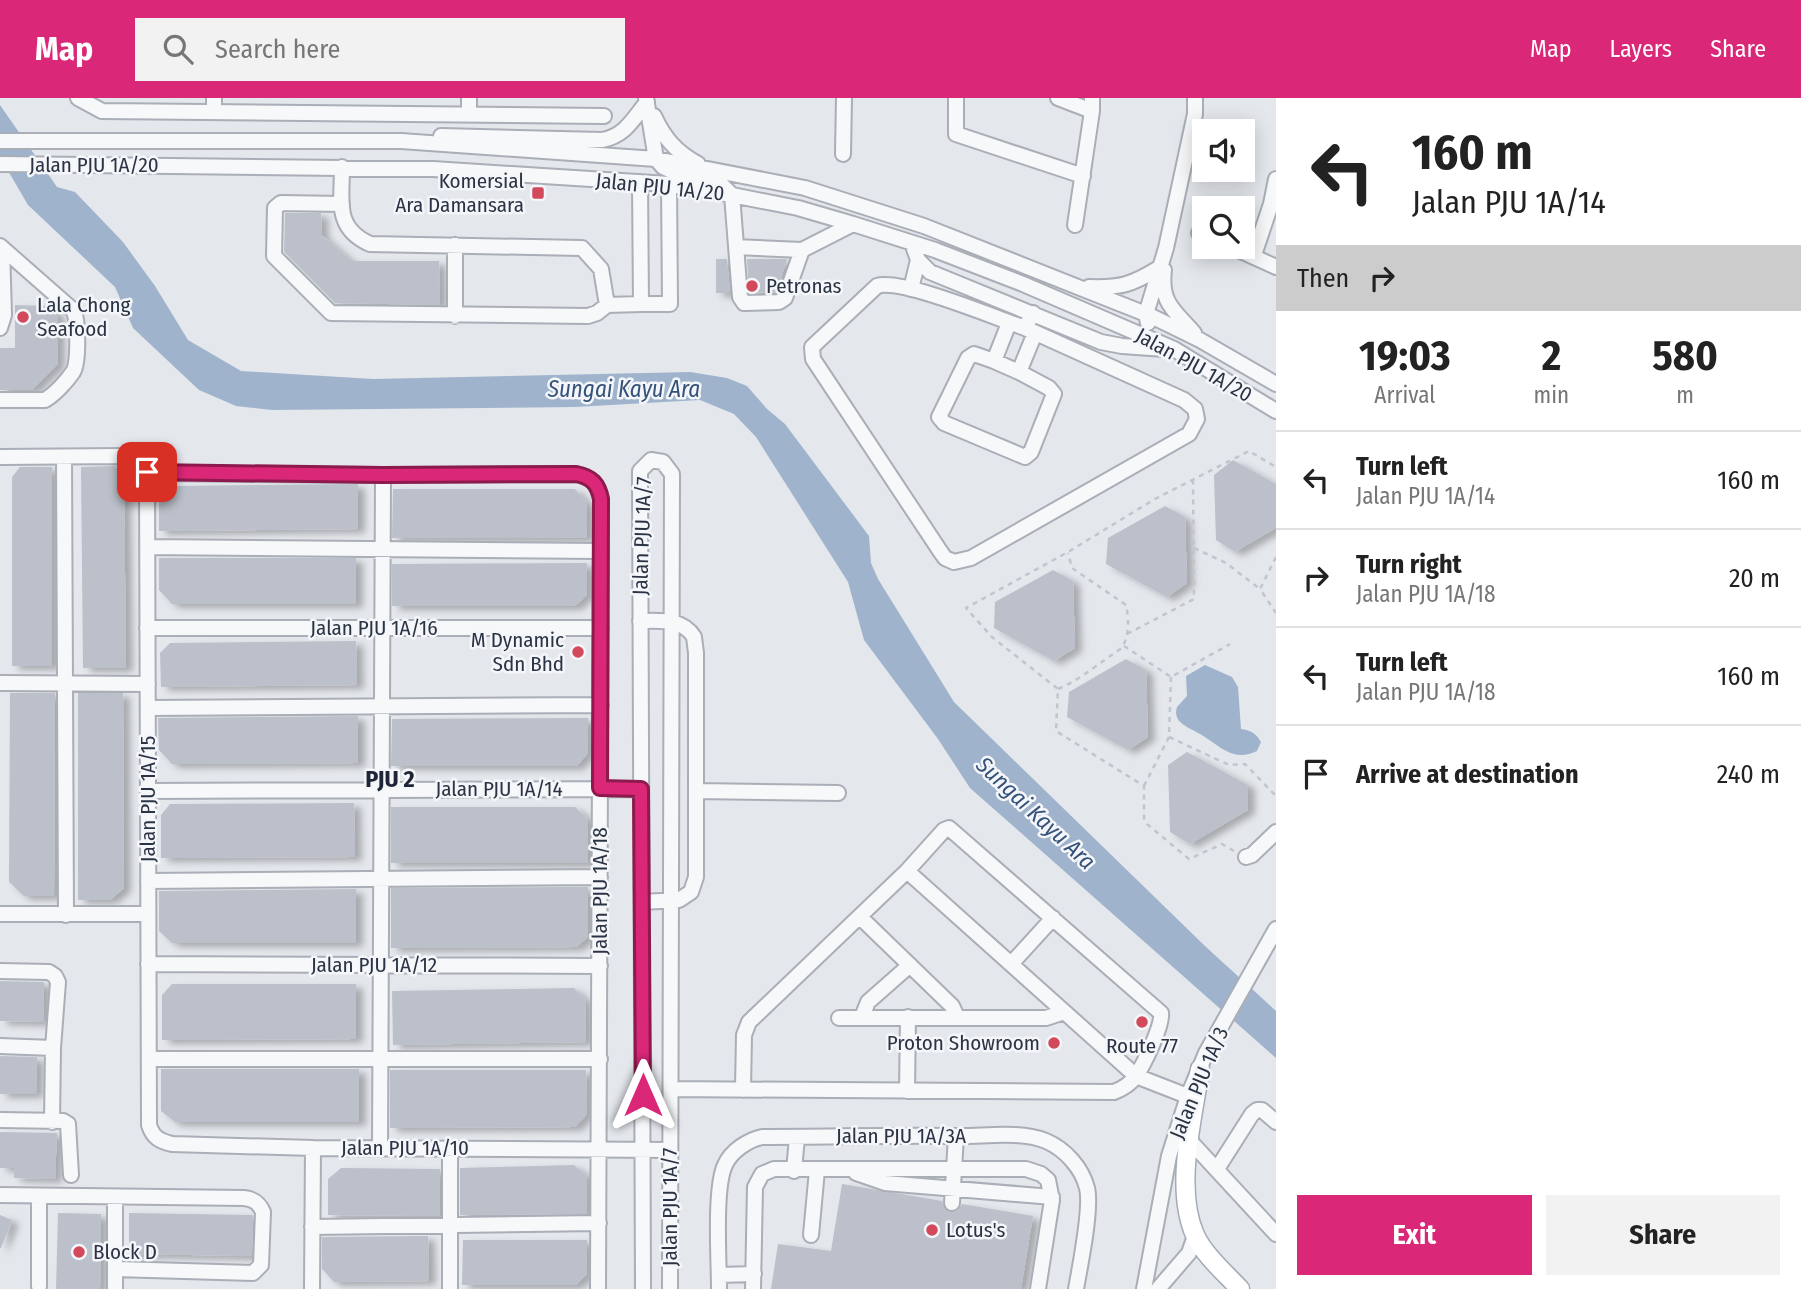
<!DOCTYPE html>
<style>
body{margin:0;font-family:"Fira Sans Condensed",sans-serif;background:#f2f2f2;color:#222;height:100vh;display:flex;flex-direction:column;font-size:26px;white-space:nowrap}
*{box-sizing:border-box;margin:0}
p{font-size:23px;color:#767676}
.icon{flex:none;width:38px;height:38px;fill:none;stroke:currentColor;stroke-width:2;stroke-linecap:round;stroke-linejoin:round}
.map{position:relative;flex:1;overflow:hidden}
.side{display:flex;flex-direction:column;background:#fff;width:525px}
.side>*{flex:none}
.hud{background:#fff;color:#222;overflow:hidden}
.tools{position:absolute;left:1192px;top:21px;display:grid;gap:14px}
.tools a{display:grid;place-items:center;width:63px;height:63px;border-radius:0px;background:#fff;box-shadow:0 4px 18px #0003;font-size:35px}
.pin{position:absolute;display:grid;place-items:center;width:60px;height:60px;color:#fff;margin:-30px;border-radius:14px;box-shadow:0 4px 10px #0006}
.me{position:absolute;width:77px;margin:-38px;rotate:0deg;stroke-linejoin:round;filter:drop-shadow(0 0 5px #0008)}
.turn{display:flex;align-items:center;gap:24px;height:147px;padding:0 21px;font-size:32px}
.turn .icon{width:91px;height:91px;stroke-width:2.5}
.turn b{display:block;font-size:49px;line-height:60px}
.then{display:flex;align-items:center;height:66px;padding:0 21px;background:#0003;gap:14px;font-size:26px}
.eta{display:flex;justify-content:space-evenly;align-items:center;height:119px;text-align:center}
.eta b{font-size:42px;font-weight:700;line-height:49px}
.cta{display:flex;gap:14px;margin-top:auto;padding:14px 21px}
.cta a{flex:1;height:80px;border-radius:0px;background:#db2777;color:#fff;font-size:28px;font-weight:700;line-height:80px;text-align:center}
.cta a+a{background:#f2f2f2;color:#222}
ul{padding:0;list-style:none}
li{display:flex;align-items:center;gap:21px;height:98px;padding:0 21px;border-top:2px solid #e0e0e0}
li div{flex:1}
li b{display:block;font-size:26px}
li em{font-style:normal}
header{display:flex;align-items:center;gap:42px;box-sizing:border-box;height:98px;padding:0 35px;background:#db2777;color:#fff}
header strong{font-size:33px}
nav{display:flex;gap:38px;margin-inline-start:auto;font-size:24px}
.search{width:490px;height:63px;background:#f2f2f2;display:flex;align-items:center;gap:18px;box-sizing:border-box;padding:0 24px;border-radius:0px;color:#767676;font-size:26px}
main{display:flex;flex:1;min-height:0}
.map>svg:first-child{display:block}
</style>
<header>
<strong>Map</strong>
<div class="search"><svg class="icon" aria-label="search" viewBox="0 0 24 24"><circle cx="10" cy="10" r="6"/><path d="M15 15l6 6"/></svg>Search here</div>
<nav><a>Map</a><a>Layers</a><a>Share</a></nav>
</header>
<main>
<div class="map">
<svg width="1276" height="1191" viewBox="0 0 1276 1191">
<defs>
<filter id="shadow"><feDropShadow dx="7" dy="4" stdDeviation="3.5" flood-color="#0004"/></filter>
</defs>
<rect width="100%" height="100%" fill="#e4e7ec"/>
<path fill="#9fb4cc" d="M0 7 57 89 75 94 123 144 155 188 188 242 241 273 373 281 690 274 727 280 747 288 767 311 785 326 869 438 871 465 878 481 954 604 1206 849 1276 913V960L970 690 938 641 864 542 848 484 756 339 734 316 700 302 575 309 272 312 236 308 199 292 133 230 115 189 28 107 0 59Z
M1205 567 1232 579 1238 589 1241 631C1250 632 1256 635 1261 644L1257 653C1233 665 1219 647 1200 636 1189 629 1172 625 1177 609L1187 598 1186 578Z"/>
<path fill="#bbc0ca" filter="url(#shadow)" d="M285 115H321L322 137 351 163H439L440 207 335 205 284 154Z
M716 161H727L730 195H716Z
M747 161H787L777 194 749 195Z
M15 207 48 208 58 216V266L32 292H0V250H15Z
M1233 362 1276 386V430L1235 454 1216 442 1214 377Z
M115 368 124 379 126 570H83L81 369Z
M20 369H52V568H12V379Z
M358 386V431L159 433V401L172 388Z
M393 391H575L587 405V440H392Z
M1165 408 1185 419 1187 485 1167 499 1106 466 1108 440Z
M159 460H356V506H172L159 492Z
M587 465V497L575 508H392V466Z
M1053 472 1073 483 1075 550 1054 563 994 530 995 504Z
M356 543 357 587 161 589 160 555 170 545Z
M1126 561 1146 572 1148 639 1128 652 1067 619 1069 594Z
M10 595H55L54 798H24L9 784Z
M78 595H123L124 790 110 802H78Z
M358 618V665L172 666 159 652 158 620Z
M588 620V655L577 668H391L392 621Z
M1187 654 1248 687V712L1190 746 1170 734 1168 667Z
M354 705 355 759 161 760V717L170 706Z
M391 709H575L588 721V765H391Z
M561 789H588V839L576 849 391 850V790Z
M356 791V845H172L159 833V793Z
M0 883 44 884 43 924 0 923Z
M172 886H356V941L162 942V897Z
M574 890 585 901 586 944 393 947 392 893Z
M0 958 37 959 36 996H0Z
M161 971H359V1024H175L161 1013Z
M390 972H586L587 1016 575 1029 390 1030Z
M0 1034 57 1035 55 1081 14 1080V1070H0Z
M574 1067 586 1077 587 1116 460 1117V1070Z
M341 1070 440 1071V1118L328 1117V1081Z
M842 1086 942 1103 944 1110 951 1114 957 1113 962 1106 1033 1118 1021 1191H771L778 1146 831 1153Z
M58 1115 101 1116 100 1191H56Z
M129 1115 253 1117 252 1158 129 1156Z
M0 1117 12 1122 1 1150H0Z
M428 1138 429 1183 334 1184 322 1171V1139Z
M463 1142H587V1176L576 1187H462Z"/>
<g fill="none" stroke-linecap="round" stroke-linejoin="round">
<g stroke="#a9aeb7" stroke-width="18">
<path id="minor" d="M78 0 102 13 604 18
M214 0V14
M469 0V16
M646 0 656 61 663 69 678 76 722 87 732 97 740 199 744 205 779 204 785 200 802 152 853 126
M956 0V36L1083 78
M1058 0 1092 13
M654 18C664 40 676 54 698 66
M441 38 602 42C625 38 633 21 647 4
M0 43H401L656 61 805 90 924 128 1151 218 1200 242 1276 286
M843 56 844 0
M0 66 433 71 669 86 732 97 798 110 853 126 935 152 1023 186 1174 251 1276 313
M342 69C342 103 334 130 370 146L582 150 601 171 607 207
M640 84 641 206H670L669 86
M342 106 281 105 275 110 274 158 331 215 588 218 597 215 607 207 641 206
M1075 127 1092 13V0
M1199 135 1204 137
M912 145 918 162 930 174 1101 244 1122 248 1165 251
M0 148 74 213C78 224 79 264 73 274 67 283 55 296 45 302H0
M736 149 802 152
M1232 149 1276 169
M1254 157 1271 106 1276 81
M1164 172C1160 205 1174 212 1194 235
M1089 189C1121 190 1131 187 1159 170
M911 191 918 162
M455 218V147
M1009 225 994 263 974 256 968 260 939 319 944 325 1025 359 1031 354 1054 296 1049 290 1019 274 1035 235
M1148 225 1146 216 1166 150 1195 16V0
M0 230 4 217 2 150
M1025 230C996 220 901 180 877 188L812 249 813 261 940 453 945 460 954 464 971 460 1189 336 1197 321 1195 311 1184 302 1025 230 1033 215
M994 263 1019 274
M0 359 121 358C134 360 141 363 147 375
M64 359 66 817
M147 375 383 377 576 376C592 379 598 386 601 401L598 1191
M147 375 149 1027C153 1040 160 1043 172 1046L313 1050 670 1052
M147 449 601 453
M640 523C661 523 682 520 694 539L696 555V779L691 794 679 802 642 804
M147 530H601
M0 585 148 586
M148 610 601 607
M148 693 641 691
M697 693 838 695
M1246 759 1252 757 1276 734
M148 783 600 779
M0 816H148
M860 819 952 908 957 919
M148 866 600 868
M1011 866 1053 820
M0 873 49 874 55 878 58 884 53 950 52 1024
M862 919 868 904 910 867
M839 920H1046L1064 914
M0 948 53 950
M149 961H600
M671 991 1114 994C1122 991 1131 985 1136 978 1144 966 1163 927 1161 915L949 730 944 732 907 773
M743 992 744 937 749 924 907 773 1136 978 1195 1001
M907 993 908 919
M0 1022 63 1023 68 1026 71 1077
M1190 1043 1276 1136
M380 1050 383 377
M450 1051V1191
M1217 1071 1252 1016 1257 1012H1262L1276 1024
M794 1073 797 1039
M856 1075 885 1085 1052 1099
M0 1097 244 1100C254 1101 259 1105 263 1114L261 1167 253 1175 115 1171
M952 1105 956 1038
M312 1129 599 1125
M811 1137 817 1072
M719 1177 754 1176
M39 1188V1098
M115 1191V1099
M312 1191 313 1050
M643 1191 640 373 651 362 663 364 672 376 670 1191
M719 1191C719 1163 714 1090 725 1067 731 1053 748 1042 762 1039 829 1039 895 1037 961 1038 988 1038 1021 1033 1046 1043 1065 1051 1082 1070 1087 1090 1092 1110 1080 1168 1076 1191
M753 1191 755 1089 762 1076 774 1071H1026L1041 1076 1048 1082 1052 1102 1038 1191
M1144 1191 1169 1058 1188 998 1206 955 1276 831
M1158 1191 1189 1155 1195 1138"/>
</g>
<g stroke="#a3abb8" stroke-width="21">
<path id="major" d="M1200 971C1193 1020 1174 1090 1195 1137 1204 1157 1225 1175 1240 1191"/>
</g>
<path stroke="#c2c5cb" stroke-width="2.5" stroke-dasharray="5 5" stroke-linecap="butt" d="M1194 450 1226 465 1260 491
M1276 459 1260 491 1276 515
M1127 536 1194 501 1193 381
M1124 548 1171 579 1230 546
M1058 591C1080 582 1099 565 1119 552 1130 543 1129 520 1126 507L1072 470 1068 455
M1169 639 1229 667 1245 666 1276 698
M1144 688 1169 639 1171 579
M1234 753 1222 746 1189 761 1147 726 1144 720V688L1056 633 1058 591 992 539 966 510 1068 454 1155 401 1249 353 1276 369"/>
<use href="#minor" stroke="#f7f8fa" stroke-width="14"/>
<use href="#major" stroke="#fff" stroke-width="18"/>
</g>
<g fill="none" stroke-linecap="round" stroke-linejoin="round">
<g stroke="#8e194d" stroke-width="18">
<path id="route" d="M147 374 383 377 576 376C592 379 598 386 601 401L600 690 641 691 643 997"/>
</g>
<use href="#route" stroke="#db2777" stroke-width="12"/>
</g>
<g fill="#d1495b" stroke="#f4f6f9" stroke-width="2.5">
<rect x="531" y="88" width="14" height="14" rx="3.5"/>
<circle cx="752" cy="188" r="7"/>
<circle cx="23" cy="219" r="7"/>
<circle cx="578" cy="554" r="7"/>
<circle cx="1142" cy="924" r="7"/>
<circle cx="1054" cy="945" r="7"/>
<circle cx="932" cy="1132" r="7"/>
<circle cx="79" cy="1154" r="7"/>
</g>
<g text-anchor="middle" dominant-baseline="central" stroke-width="5" stroke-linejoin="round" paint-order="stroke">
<g font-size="21" fill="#2b3445" stroke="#f4f6f9">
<text x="94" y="67">Jalan PJU 1A/20</text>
<text transform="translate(660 89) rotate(6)">Jalan PJU 1A/20</text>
<text transform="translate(1194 267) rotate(29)">Jalan PJU 1A/20</text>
<text transform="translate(642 438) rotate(-88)">Jalan PJU 1A/7</text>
<text x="374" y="530">Jalan PJU 1A/16</text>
<text x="499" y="691">Jalan PJU 1A/14</text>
<text transform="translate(148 701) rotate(-90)">Jalan PJU 1A/15</text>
<text transform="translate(600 793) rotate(-90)">Jalan PJU 1A/18</text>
<text x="374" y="867">Jalan PJU 1A/12</text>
<text transform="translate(1199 985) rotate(-67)">Jalan PJU 1A/3</text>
<text x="901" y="1038">Jalan PJU 1A/3A</text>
<text x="405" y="1050">Jalan PJU 1A/10</text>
<text transform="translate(670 1109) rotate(-90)">Jalan PJU 1A/7</text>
</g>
<g font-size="21" fill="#2b3445" stroke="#f4f6f9" text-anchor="start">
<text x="524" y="83" text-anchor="end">Komersial<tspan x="524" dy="24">Ara Damansara</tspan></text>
<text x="766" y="188">Petronas</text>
<text x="37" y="207">Lala Chong<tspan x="37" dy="24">Seafood</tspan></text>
<text x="564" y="542" text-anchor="end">M Dynamic<tspan x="564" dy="24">Sdn Bhd</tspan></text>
<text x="1040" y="945" text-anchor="end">Proton Showroom</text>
<text x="1142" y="948" text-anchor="middle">Route 77</text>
<text x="946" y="1132">Lotus's</text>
<text x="93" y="1154">Block D</text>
</g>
<g font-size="23" font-style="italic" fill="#34527a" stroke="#f4f6f9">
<text x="624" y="291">Sungai Kayu Ara</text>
<text transform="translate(1036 715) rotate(43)">Sungai Kayu Ara</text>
</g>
<g font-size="24" font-weight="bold" fill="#1d2536" stroke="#f4f6f9">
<text x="390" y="681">PJU 2</text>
</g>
</g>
</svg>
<div class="tools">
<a><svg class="icon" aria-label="sound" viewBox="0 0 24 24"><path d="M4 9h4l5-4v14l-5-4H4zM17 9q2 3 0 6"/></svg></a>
<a><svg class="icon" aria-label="search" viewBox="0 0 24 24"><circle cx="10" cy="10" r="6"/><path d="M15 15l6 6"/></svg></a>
</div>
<div class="pin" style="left:147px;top:374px;background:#d93025"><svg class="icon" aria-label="arrive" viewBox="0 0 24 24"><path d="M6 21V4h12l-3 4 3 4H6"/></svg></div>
<svg class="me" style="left:643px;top:997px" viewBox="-20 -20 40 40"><path d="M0-17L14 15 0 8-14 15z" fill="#db2777" stroke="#fff" stroke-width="4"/></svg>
</div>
<section class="side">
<div class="hud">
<div class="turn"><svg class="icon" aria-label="left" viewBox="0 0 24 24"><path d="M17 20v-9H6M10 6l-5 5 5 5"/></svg><div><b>160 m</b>Jalan PJU 1A/14</div></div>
<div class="then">Then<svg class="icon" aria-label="right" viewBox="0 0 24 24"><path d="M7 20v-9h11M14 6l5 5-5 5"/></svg></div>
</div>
<div class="eta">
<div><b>19:03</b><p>Arrival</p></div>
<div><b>2</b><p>min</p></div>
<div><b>580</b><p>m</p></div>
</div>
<ul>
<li><svg class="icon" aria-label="left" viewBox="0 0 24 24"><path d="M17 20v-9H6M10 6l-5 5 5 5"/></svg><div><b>Turn left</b><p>Jalan PJU 1A/14</p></div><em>160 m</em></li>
<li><svg class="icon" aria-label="right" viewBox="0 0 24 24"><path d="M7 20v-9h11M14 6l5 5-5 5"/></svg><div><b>Turn right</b><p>Jalan PJU 1A/18</p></div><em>20 m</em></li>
<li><svg class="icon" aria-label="left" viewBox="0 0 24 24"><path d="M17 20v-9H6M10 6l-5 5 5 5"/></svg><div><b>Turn left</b><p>Jalan PJU 1A/18</p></div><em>160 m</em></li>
<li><svg class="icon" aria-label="arrive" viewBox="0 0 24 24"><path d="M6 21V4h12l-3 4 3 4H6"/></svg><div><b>Arrive at destination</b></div><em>240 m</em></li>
</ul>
<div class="cta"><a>Exit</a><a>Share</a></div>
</section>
</main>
